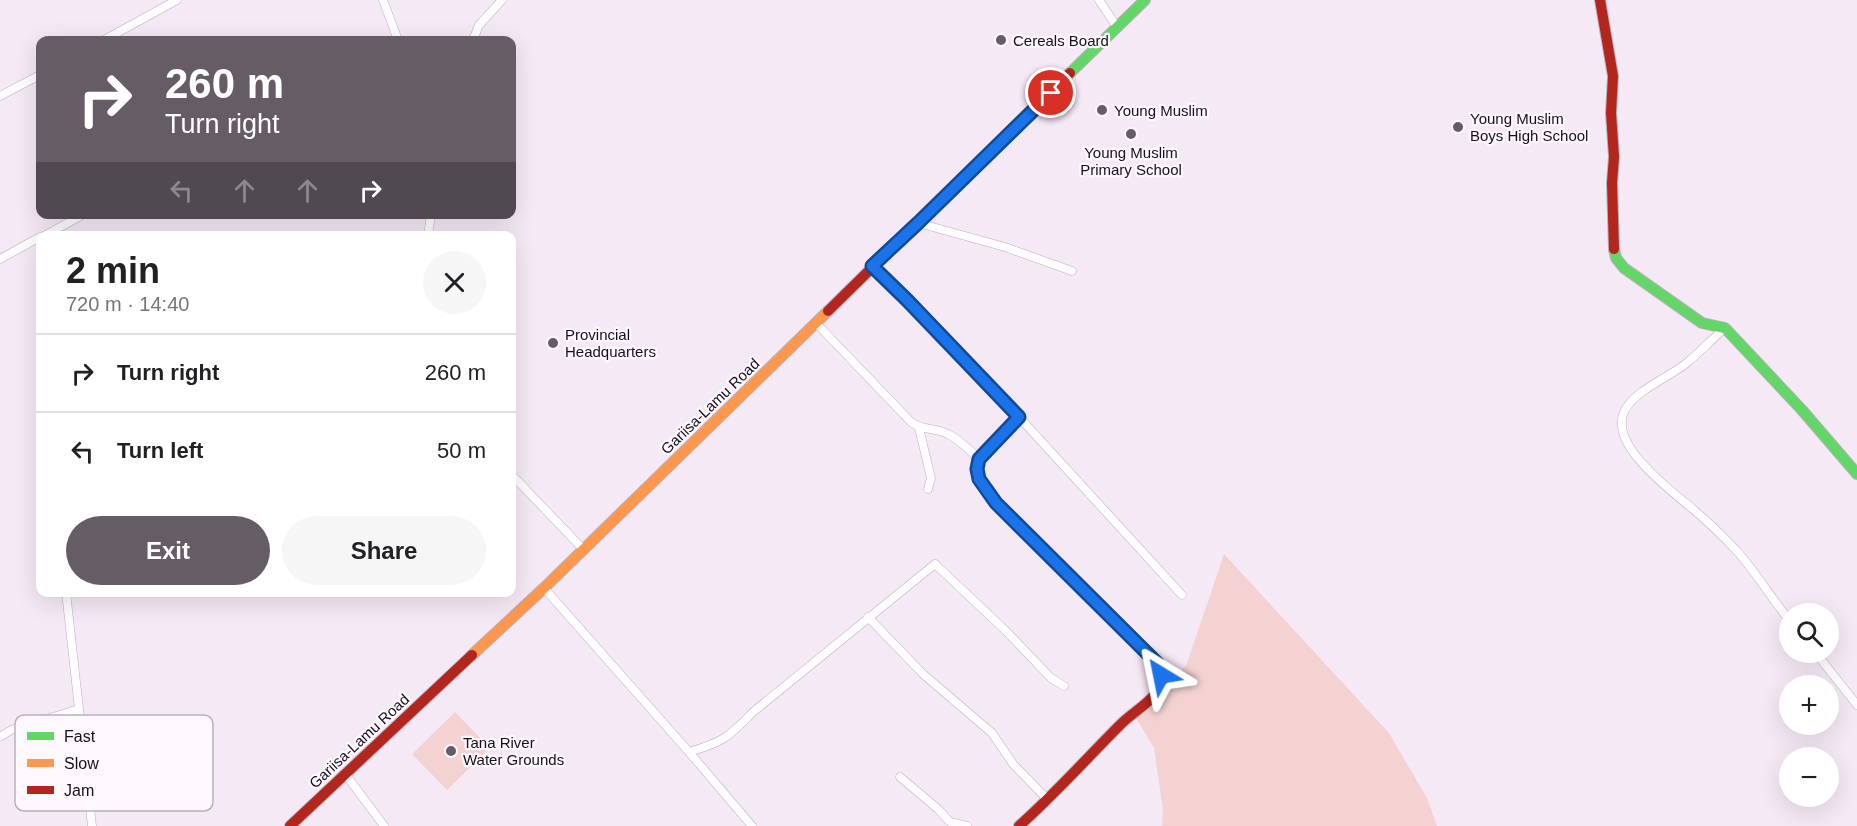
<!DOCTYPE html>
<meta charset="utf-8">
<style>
body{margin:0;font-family:Arial,sans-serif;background:#f6f6f6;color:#202124;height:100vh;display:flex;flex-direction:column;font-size:22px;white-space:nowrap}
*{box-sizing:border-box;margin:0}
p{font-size:20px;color:#757577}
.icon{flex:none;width:33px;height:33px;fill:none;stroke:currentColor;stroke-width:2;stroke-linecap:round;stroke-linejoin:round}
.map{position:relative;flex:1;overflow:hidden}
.sheet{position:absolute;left:36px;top:231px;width:480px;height:366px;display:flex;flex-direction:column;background:#fff;border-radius:12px;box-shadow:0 6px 24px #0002}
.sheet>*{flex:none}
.hud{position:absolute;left:36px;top:36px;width:480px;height:183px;border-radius:12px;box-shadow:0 6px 24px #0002;background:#665c66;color:#fff;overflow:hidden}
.tools{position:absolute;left:1779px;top:603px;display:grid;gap:12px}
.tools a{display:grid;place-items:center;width:60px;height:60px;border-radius:50%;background:#fff;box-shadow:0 6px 24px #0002;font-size:30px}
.pin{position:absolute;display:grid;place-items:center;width:51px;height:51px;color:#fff;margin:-26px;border:3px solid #fff;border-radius:50%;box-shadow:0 2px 6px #0007}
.me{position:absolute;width:66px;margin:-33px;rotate:325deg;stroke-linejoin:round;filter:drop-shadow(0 0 4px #0008)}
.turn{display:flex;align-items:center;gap:21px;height:126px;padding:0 30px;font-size:27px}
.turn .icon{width:78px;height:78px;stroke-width:2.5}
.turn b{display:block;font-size:42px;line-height:51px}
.lanes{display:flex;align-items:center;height:57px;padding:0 30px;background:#0003;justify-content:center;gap:30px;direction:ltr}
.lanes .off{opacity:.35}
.round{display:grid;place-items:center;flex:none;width:63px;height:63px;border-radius:32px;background:#f6f6f6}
.overview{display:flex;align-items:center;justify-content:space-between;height:102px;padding:0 30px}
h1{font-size:36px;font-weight:700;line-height:45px}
.cta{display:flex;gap:12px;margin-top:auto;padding:12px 30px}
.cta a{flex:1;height:69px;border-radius:36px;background:#665c66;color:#fff;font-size:24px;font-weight:700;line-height:69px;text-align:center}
.cta a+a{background:#f6f6f6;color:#202124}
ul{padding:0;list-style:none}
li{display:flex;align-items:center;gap:18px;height:78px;padding:0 30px;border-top:2px solid #e0e0e0}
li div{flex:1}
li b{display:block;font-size:22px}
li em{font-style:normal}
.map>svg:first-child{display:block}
</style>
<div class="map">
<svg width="1857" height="826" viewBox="0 0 1857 826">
<rect width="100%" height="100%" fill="#f6e9f6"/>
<path fill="#f4d2d2" d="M1224 554 1389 733 1427 798 1437 826H1162L1163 810 1154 748 1133 713 1186 666Z
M455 712 490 748 447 790 412 754Z"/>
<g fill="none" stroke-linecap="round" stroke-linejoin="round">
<g stroke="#bab0ba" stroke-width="9">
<path id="street" d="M383 0 398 40
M1099 0 1117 27
M104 40 177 0
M473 40 479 25 502 0
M0 96 40 75
M918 223 1005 247 1072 271
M44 236 84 214
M428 236 431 214
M0 259 40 237
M816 323 911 422C923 431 934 427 948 434 959 439 969 450 979 459
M1725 328C1712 339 1701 351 1688 362 1670 377 1633 391 1624 412 1609 446 1672 491 1694 510 1708 522 1722 535 1734 548 1755 570 1770 597 1790 621
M1019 417 1182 595
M919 428 931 478 928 489
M512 475 583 549
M544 588 689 752 752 826
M66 592 92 826
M868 617 923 674 992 733 1013 764 1048 800
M1815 652 1857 705
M0 737 11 730 79 709
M689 752C723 742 729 737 753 712L935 564 1006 631 1051 678 1064 686
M346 775 384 826
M900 777 938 809 950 822 967 826"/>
</g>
<g stroke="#bab0ba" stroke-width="12">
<path id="fast" d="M1070 73 1145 0
M1614 249 1616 258 1624 268 1702 323 1725 328 1802 410 1857 474
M978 466 979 479 996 503 1150 656"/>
</g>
<g stroke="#bab0ba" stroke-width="12">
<path id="slow" d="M872 266 1019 417 979 459 978 466
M472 655 544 588 828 311"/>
</g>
<g stroke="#bab0ba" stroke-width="12">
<path id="jam" d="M1600 0 1613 76 1611 113 1614 157 1612 183 1614 249
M828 311 1070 73
M290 826 472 655
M1019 826C1055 794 1087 758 1121 724 1132 713 1147 705 1156 693 1165 680 1159 665 1150 656"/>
</g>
<use href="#street" stroke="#fefcfe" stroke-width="8"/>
<use href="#fast" stroke="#63d668" stroke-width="10"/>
<use href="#slow" stroke="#ff974d" stroke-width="10"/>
<use href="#jam" stroke="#b3261e" stroke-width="10"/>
</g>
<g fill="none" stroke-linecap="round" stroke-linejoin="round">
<g stroke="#114b97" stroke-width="15">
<path id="route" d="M1051 93 918 223 872 266 907 300 1019 417 979 459 977 469 979 479 996 503 1157 663 1161 675"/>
</g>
<use href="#route" stroke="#1a73e8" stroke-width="10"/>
</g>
<g fill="#665c66" stroke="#fdf8fd" stroke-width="2">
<circle cx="1001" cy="40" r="6"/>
<circle cx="1102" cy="110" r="6"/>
<circle cx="1458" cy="127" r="6"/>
<circle cx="1131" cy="134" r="6"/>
<circle cx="553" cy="343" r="6"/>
<circle cx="451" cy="751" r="6"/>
</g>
<g text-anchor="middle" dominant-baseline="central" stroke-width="4.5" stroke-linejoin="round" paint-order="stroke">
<g font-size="15" fill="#181018" stroke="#fdf8fd" text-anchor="start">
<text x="1013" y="40">Cereals Board</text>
<text x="1114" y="110">Young Muslim</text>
<text x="1470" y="118">Young Muslim<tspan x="1470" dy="17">Boys High School</tspan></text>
<text x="1131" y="152" text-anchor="middle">Young Muslim<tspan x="1131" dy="17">Primary School</tspan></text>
<text x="565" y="334">Provincial<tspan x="565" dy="17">Headquarters</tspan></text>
<text x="463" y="742">Tana River<tspan x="463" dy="17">Water Grounds</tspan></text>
</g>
<g font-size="15" fill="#181018" stroke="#fdf8fd">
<text transform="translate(710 406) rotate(-44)">Gariisa-Lamu Road</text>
<text transform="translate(359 741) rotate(-43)">Gariisa-Lamu Road</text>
</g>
</g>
<rect x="15" y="715" width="198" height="96" rx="9" fill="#fdf8fd" stroke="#b8b2b8" stroke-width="1.5"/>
<rect x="27" y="732" width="27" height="8" fill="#63d668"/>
<rect x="27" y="759" width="27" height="8" fill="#ff974d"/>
<rect x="27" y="786" width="27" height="8" fill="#b3261e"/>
<g font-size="16" fill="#181018">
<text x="64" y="742">Fast</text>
<text x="64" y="769">Slow</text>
<text x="64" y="796">Jam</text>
</g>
</svg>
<div class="tools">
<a><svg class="icon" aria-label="search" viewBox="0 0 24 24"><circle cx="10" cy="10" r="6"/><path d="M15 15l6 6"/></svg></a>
<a>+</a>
<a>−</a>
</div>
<div class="pin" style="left:1051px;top:93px;background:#d93025"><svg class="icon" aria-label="arrive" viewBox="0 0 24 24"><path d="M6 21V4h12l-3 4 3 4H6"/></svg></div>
<svg class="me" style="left:1161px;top:675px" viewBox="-20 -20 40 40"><path d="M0-17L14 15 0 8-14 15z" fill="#1a73e8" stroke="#fff" stroke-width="4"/></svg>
<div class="hud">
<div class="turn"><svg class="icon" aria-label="right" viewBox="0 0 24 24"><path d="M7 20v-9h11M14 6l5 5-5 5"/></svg><div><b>260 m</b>Turn right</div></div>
<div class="lanes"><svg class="icon off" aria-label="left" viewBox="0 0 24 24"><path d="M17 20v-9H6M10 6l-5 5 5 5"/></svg><svg class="icon off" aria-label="ahead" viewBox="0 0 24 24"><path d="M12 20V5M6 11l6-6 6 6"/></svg><svg class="icon off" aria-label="ahead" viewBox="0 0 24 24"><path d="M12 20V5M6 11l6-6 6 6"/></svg><svg class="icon" aria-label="right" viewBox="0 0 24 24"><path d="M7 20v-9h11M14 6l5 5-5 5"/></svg></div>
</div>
<section class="sheet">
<div class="overview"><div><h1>2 min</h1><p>720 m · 14:40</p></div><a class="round"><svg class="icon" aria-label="close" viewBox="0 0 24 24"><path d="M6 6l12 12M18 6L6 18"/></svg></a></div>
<ul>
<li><svg class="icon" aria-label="right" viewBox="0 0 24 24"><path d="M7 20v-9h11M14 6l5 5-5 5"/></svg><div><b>Turn right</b></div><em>260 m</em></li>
<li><svg class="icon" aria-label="left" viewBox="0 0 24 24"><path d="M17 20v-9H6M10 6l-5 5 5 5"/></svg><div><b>Turn left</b></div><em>50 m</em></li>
</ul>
<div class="cta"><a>Exit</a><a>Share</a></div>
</section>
</div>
